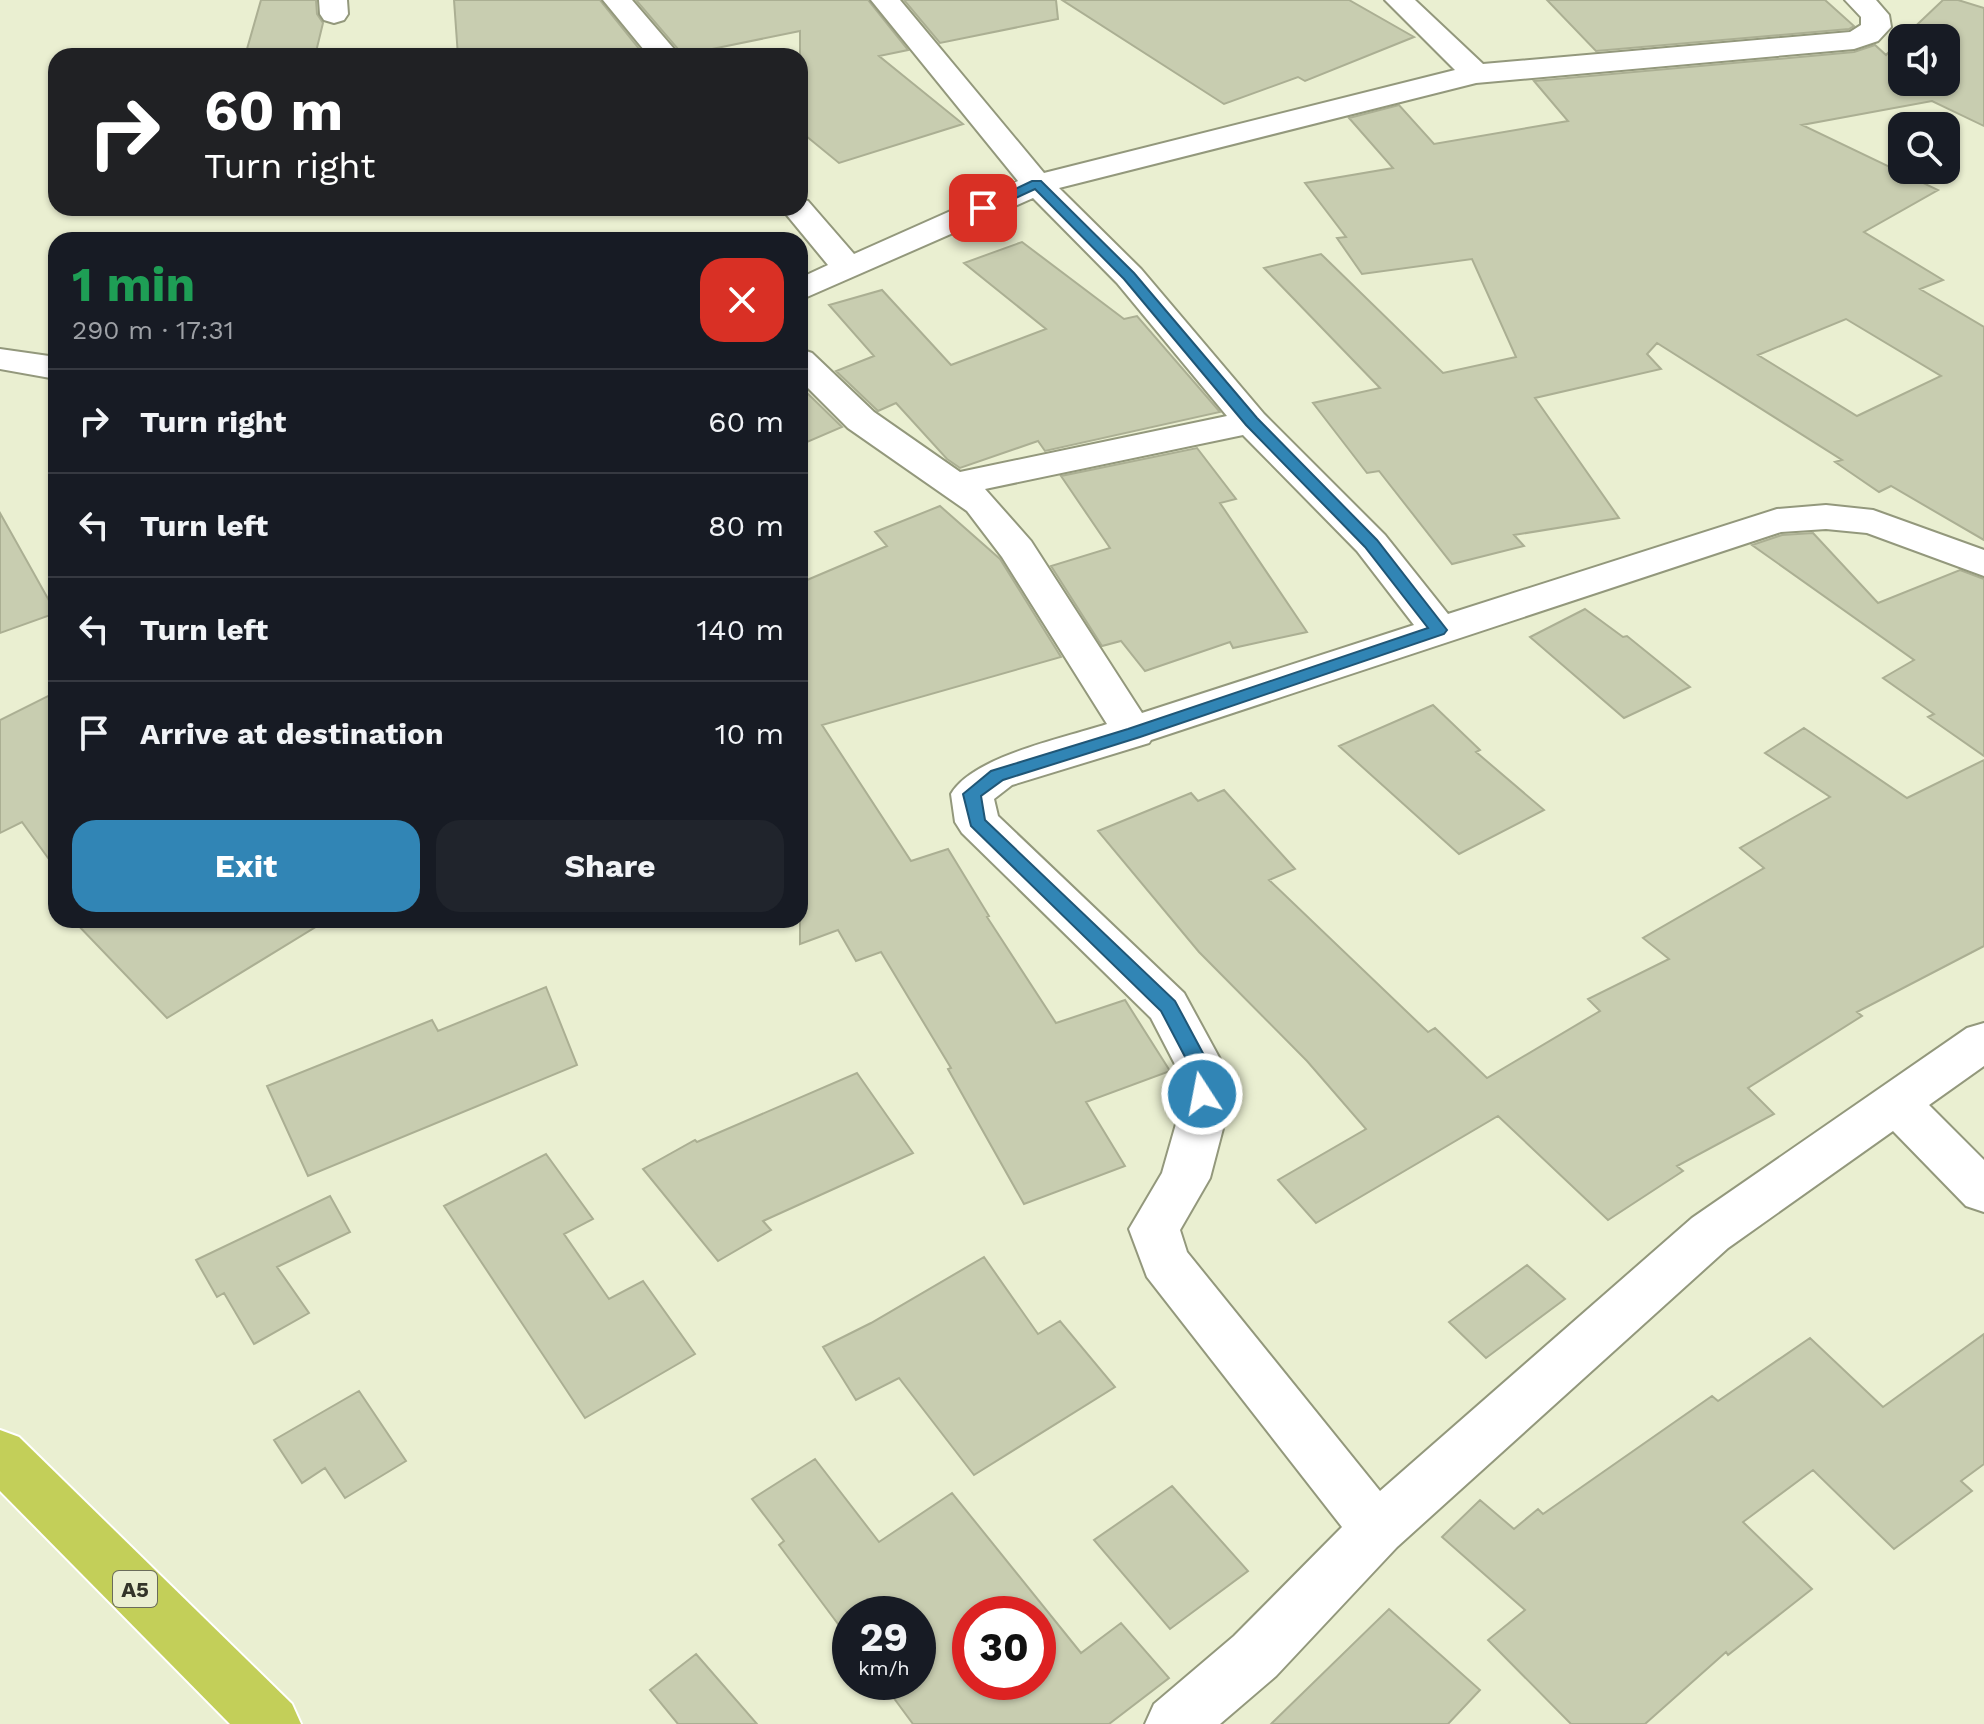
<!DOCTYPE html>
<meta charset="utf-8">
<style>
body{margin:0;font-family:"Work Sans",sans-serif;background:#20242c;color:#f1f3f6;height:100vh;display:flex;flex-direction:column;font-size:30px;white-space:nowrap}
*{box-sizing:border-box;margin:0}
p{font-size:26px;color:#9ea1a6}
.icon{flex:none;width:44px;height:44px;fill:none;stroke:currentColor;stroke-width:2;stroke-linecap:round;stroke-linejoin:round}
.map{position:relative;flex:1;overflow:hidden}
.side{position:absolute;left:48px;top:232px;width:760px;height:696px;display:flex;flex-direction:column;background:#171b24;border-radius:24px;box-shadow:0 2px 6px #0004}
.side>*{flex:none}
.banner{position:absolute;left:48px;top:48px;width:760px;height:168px;border-radius:24px;box-shadow:0 2px 6px #0004;background:#202124;color:#fff;overflow:hidden}
.buttons{position:absolute;left:1888px;top:24px;display:grid;gap:16px}
.buttons a{display:grid;place-items:center;width:72px;height:72px;border-radius:16px;background:#171b24;box-shadow:0 2px 6px #0004;font-size:40px}
.speed{position:absolute;left:832px;top:1596px;display:flex;gap:16px;font-size:40px;font-weight:700;text-align:center}
.speed>*{display:grid;place-content:center;width:104px;height:104px;border-radius:50%;background:#171b24;box-shadow:0 2px 6px #0004;line-height:1}
.speed small{font-size:20px;font-weight:400}
.speed .limit{border:12px solid #d22;background:#fff;color:#111}
.pin{position:absolute;display:grid;place-items:center;width:68px;height:68px;color:#fff;margin:-34px;border-radius:16px;box-shadow:0 4px 12px #0006}
.me{position:absolute;width:88px;margin:-44px;rotate:349deg;stroke-linejoin:round;filter:drop-shadow(0 0 6px #0008)}
.turn{display:flex;align-items:center;gap:28px;height:168px;padding:0 24px;font-size:36px}
.turn .icon{width:104px;height:104px;stroke-width:2.5}
.turn b{display:block;font-size:56px;line-height:68px}
.round{display:grid;place-items:center;flex:none;width:84px;height:84px;border-radius:24px;background:#20242c}
.headline{display:flex;align-items:center;justify-content:space-between;height:136px;padding:0 24px}
h1{font-size:48px;font-weight:700;line-height:60px;color:#1e9e55}
.cta{display:flex;gap:16px;margin-top:auto;padding:16px 24px}
.cta a{flex:1;height:92px;border-radius:24px;background:#3185b5;color:#fff;font-size:32px;font-weight:700;line-height:92px;text-align:center}
.cta a+a{background:#20242c;color:#f1f3f6}
ul{padding:0;list-style:none}
li{display:flex;align-items:center;gap:24px;height:104px;padding:0 24px;border-top:2px solid #363941}
li div{flex:1}
li b{display:block;font-size:30px}
li em{font-style:normal}
.map>svg:first-child{display:block}
</style>
<div class="map">
<svg width="1984" height="1724" viewBox="0 0 1984 1724">
<rect width="100%" height="100%" fill="#eaefd1"/>
<path fill="#c8cdb0" stroke="#abaf93" stroke-width="2" fill-rule="evenodd" d="M261 0H316L317 14 323 23 315 56H245Z
M454 0H600L645 56H458Z
M636 0H868L908 50 879 56 963 124 839 163 800 131V31L683 55Z
M904 0H1056L1058 19 940 43Z
M1062 0H1349L1414 37 1305 81 1298 77 1224 104Z
M1547 0H1825L1854 26 1849 29 1596 51Z
M1943 0H1958L1984 8V126L1932 101 1802 125 1938 190 1864 232 1943 280 1920 289 1984 327V540L1891 486 1879 492 1835 462 1842 460 1657 343 1647 354 1661 369 1535 398 1619 518 1514 535 1524 546 1452 564 1379 471 1367 473 1313 403 1380 388 1264 268 1321 254 1443 373 1516 357 1472 259 1362 274 1337 238 1346 237 1305 183 1393 168 1349 118 1399 105 1434 144 1568 121 1534 81 1854 52 1875 45 1886 55 1902 39V82H1946V38H1903ZM1846 319 1941 376 1857 416 1758 355Z
M1022 242 1124 319 1137 316 1220 412 1045 451 1038 441 960 468 947 459 896 403 878 411 836 371 874 356 829 305 882 290 951 365 1046 329 964 263Z
M800 386 842 427 800 445Z
M1197 448 1236 499 1220 503 1307 632 1233 648 1230 642 1145 671 1121 641 1102 646 1051 566 1110 548 1061 476Z
M940 506 1000 559 1061 657 822 725 911 861 948 849 989 916 987 917 1056 1023 1125 1000 1170 1071 1086 1102 1125 1166 1024 1204 948 1069 951 1068 881 952 856 961 838 930 800 944V583L887 546 875 532Z
M0 513 56 613 0 633Z
M1813 533 1878 603 1960 570 1984 579V756L1928 717 1934 714 1883 678 1914 660 1752 545 1782 535Z
M1585 609 1623 637 1627 636 1690 687 1624 718 1530 637Z
M56 692V869L22 822 0 833V720Z
M1433 705 1480 750 1476 752 1544 810 1459 854 1339 746Z
M1804 728 1907 798 1984 760V946L1857 1012 1862 1016 1748 1088 1774 1114 1677 1166 1683 1171 1608 1220 1498 1116 1316 1223 1278 1180 1366 1129 1307 1061 1199 952 1098 831 1191 793 1198 801 1224 790 1295 869 1269 880 1428 1032 1435 1028 1487 1078 1600 1011 1588 999 1669 959 1643 938 1764 868 1740 848 1830 797 1765 753Z
M73 920H327L167 1018Z
M546 987 577 1065 308 1176 267 1086 432 1020 438 1031Z
M857 1073 913 1153 763 1221 771 1230 718 1261 643 1169 695 1140 697 1142Z
M546 1154 593 1219 564 1234 609 1299 643 1281 695 1354 585 1418 444 1206Z
M330 1196 350 1232 277 1267 309 1313 254 1344 224 1293 217 1297 196 1260Z
M984 1257 1038 1334 1060 1321 1115 1387 974 1475 899 1378 856 1400 823 1347 871 1323Z
M1527 1265 1565 1299 1486 1358 1449 1322Z
M1984 1334V1464L1961 1481 1972 1491 1894 1549 1813 1470 1743 1522 1812 1589 1728 1655 1726 1652 1645 1724H1571L1488 1640 1525 1610 1442 1537 1480 1500 1514 1529 1538 1509 1543 1514 1712 1396 1718 1401 1810 1338 1883 1407Z
M359 1391 406 1461 345 1498 325 1468 302 1483 274 1440Z
M815 1459 879 1542 952 1493 1081 1653 1121 1623 1169 1678 1109 1724H913L882 1682H918V1614H850V1640L779 1545 784 1541 752 1499ZM970 1614H1038V1682H970Z
M1172 1486 1248 1571 1170 1629 1094 1540Z
M1389 1609 1480 1690 1448 1724H1271Z
M696 1654 757 1724H678L650 1690Z"/>
<g fill="none" stroke-linecap="round" stroke-linejoin="round">
<g stroke="#93987c" stroke-width="4">
<path id="street" d="M319 0H347L348 14 344 20 334 23 324 20 320 14Z
M603 0H632L680 56H649Z
M871 0H900L1044 173 1455 70 1385 0H1415L1483 64 1850 32 1861 25V17L1845 0H1876L1889 15 1891 27 1878 41 1854 49 1476 83 1059 188 1141 269 1264 414 1385 535 1448 614 1777 509 1826 505 1873 510 1984 550V576L1867 533 1826 529 1781 532 1151 740 1149 743 1012 785 994 799 998 816 1184 993 1227 1072 1226 1117 1210 1178 1180 1230 1187 1252 1380 1491 1692 1218 1967 1028 1984 1023V1066L1929 1105 1984 1160V1212L1966 1206 1893 1131 1728 1248 1397 1547 1276 1676 1220 1724H1145L1154 1704 1234 1636 1342 1527 1147 1277 1129 1229 1162 1173 1178 1117 1179 1072 1151 1018 962 833 955 822 951 794C973 756 1065 738 1107 724L1002 557 967 511 848 428 800 380V349L812 353 874 412 960 472 1227 416 1117 283 1033 198 800 300V278L828 265 781 208H800V199L808 201 854 254 1018 181ZM1243 435 1357 551 1414 625 1142 713 1031 541 985 489Z
M0 349 56 357V379L0 369Z"/>
</g>
<g stroke="#fff" stroke-width="4">
<path id="highway" d="M0 1430 19 1437 292 1704 301 1724H230L0 1491Z"/>
</g>
<use href="#street" fill="#fff" fill-rule="evenodd"/>
<use href="#highway" fill="#c3cf59" fill-rule="evenodd"/>
</g>
<path fill="#3185b5" stroke="#205676" stroke-width="2" d="M1032 181H1041L1134 273 1257 418 1377 540 1447 630 1444 634 1140 737 1003 780 981 796 985 820 1175 1001 1213 1072 1209 1100H1195L1192 1094 1193 1072 1161 1011 971 826 963 794 991 771 1128 729 1428 628 1365 547 1246 425 1124 279 1035 189 988 211 976 208Z"/>
<g text-anchor="middle" dominant-baseline="central" stroke-width="8" stroke-linejoin="round" paint-order="stroke">
<rect fill="#eaefd1" stroke="#6a6c5b" stroke-width="2" x="113" y="1571" width="44" height="36" rx="6"/>
<g font-size="22" font-weight="bold" fill="#333429">
<text x="135" y="1589">A5</text>
</g>
</g>
</svg>
<div class="buttons">
<a><svg class="icon" aria-label="sound" viewBox="0 0 24 24"><path d="M4 9h4l5-4v14l-5-4H4zM17 9q2 3 0 6"/></svg></a>
<a><svg class="icon" aria-label="search" viewBox="0 0 24 24"><circle cx="10" cy="10" r="6"/><path d="M15 15l6 6"/></svg></a>
</div>
<div class="speed"><div>29<small>km/h</small></div><div class="limit">30</div></div>
<div class="pin" style="left:983px;top:208px;background:#d93025"><svg class="icon" aria-label="arrive" viewBox="0 0 24 24"><path d="M6 21V4h12l-3 4 3 4H6"/></svg></div>
<svg class="me" style="left:1202px;top:1094px" viewBox="-20 -20 40 40"><circle r="17" fill="#3185b5" stroke="#fff" stroke-width="3"/><path d="M0-11L8 9 0 5-8 9z" fill="#fff"/></svg>
<div class="banner">
<div class="turn"><svg class="icon" aria-label="right" viewBox="0 0 24 24"><path d="M7 20v-9h11M14 6l5 5-5 5"/></svg><div><b>60 m</b>Turn right</div></div>
</div>
<section class="side">
<div class="headline"><div><h1>1 min</h1><p>290 m · 17:31</p></div><a class="round" style="background:#d93025;color:#fff"><svg class="icon" aria-label="close" viewBox="0 0 24 24"><path d="M6 6l12 12M18 6L6 18"/></svg></a></div>
<ul>
<li><svg class="icon" aria-label="right" viewBox="0 0 24 24"><path d="M7 20v-9h11M14 6l5 5-5 5"/></svg><div><b>Turn right</b></div><em>60 m</em></li>
<li><svg class="icon" aria-label="left" viewBox="0 0 24 24"><path d="M17 20v-9H6M10 6l-5 5 5 5"/></svg><div><b>Turn left</b></div><em>80 m</em></li>
<li><svg class="icon" aria-label="left" viewBox="0 0 24 24"><path d="M17 20v-9H6M10 6l-5 5 5 5"/></svg><div><b>Turn left</b></div><em>140 m</em></li>
<li><svg class="icon" aria-label="arrive" viewBox="0 0 24 24"><path d="M6 21V4h12l-3 4 3 4H6"/></svg><div><b>Arrive at destination</b></div><em>10 m</em></li>
</ul>
<div class="cta"><a>Exit</a><a>Share</a></div>
</section>
</div>
